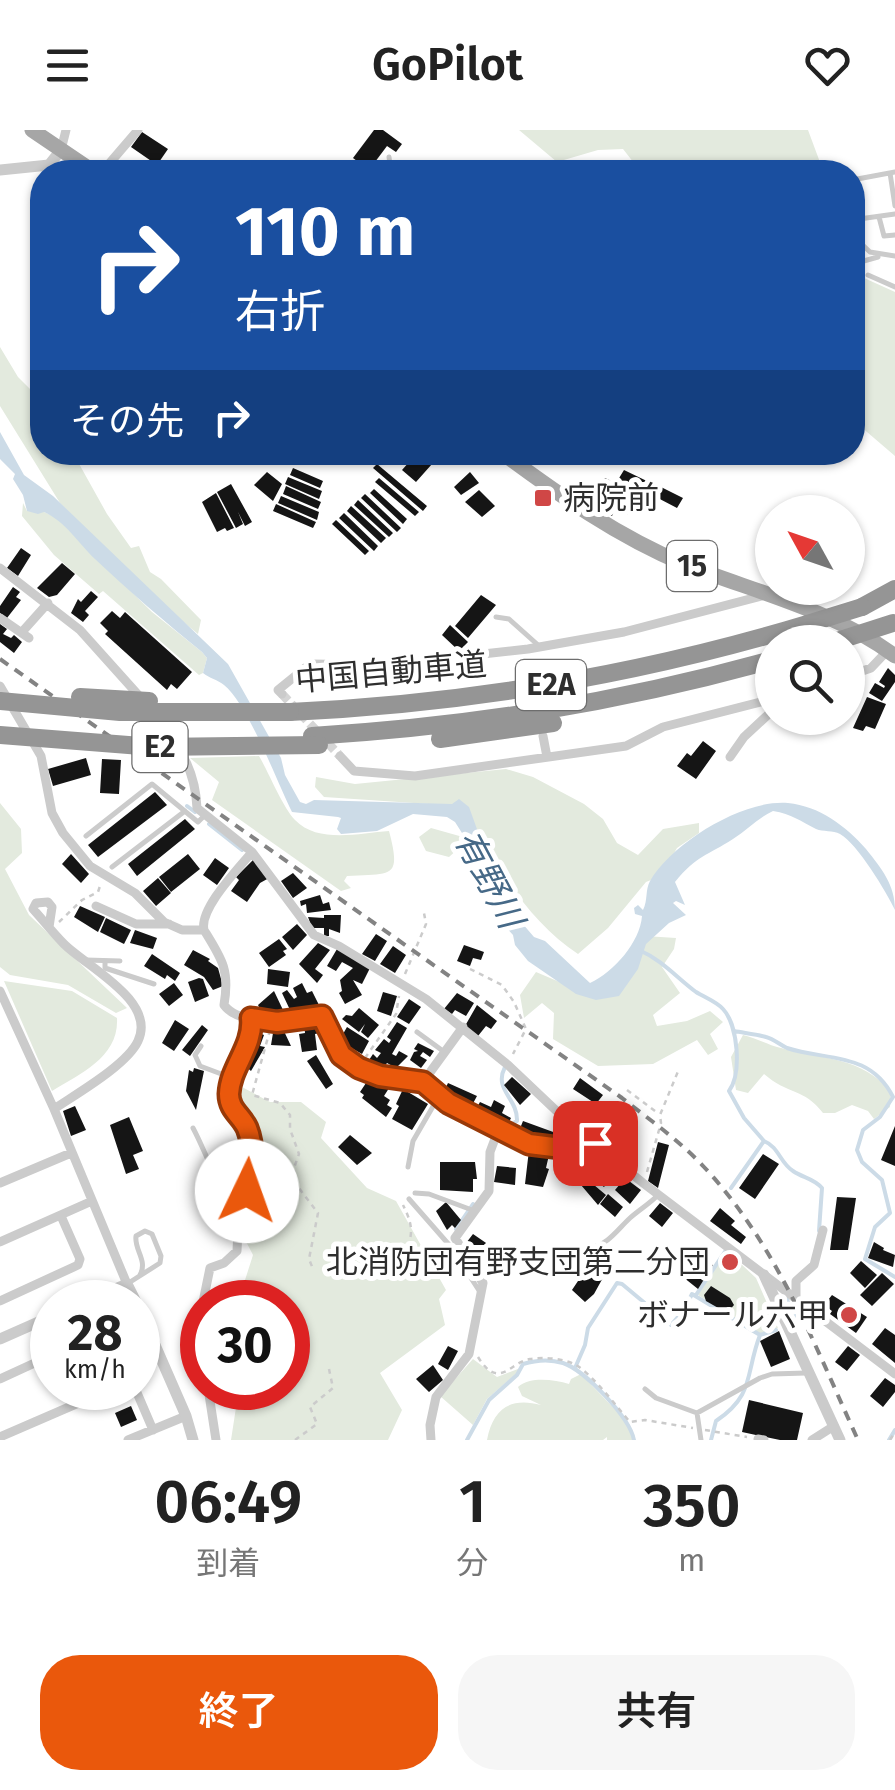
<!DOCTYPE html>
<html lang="ja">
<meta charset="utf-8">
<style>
body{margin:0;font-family:"Fira Sans","Noto Sans JP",sans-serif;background:#f6f6f6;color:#222;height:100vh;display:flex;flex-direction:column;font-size:38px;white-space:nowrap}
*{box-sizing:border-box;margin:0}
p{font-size:32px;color:#767676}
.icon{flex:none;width:55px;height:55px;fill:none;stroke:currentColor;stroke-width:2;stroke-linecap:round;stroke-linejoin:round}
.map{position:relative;height:1310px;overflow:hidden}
.side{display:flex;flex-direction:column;background:#fff;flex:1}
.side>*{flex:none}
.top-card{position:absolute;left:30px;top:30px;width:835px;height:305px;border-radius:40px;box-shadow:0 2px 8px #0004;background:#1a4fa0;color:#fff;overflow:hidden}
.needle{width:65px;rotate:310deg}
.fabs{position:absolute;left:755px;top:365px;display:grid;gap:20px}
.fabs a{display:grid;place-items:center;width:110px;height:110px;border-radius:50%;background:#fff;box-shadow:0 2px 8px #0004;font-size:50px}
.speed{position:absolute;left:30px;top:1150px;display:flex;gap:20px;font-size:50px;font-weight:700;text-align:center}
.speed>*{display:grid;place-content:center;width:130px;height:130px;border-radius:50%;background:#fff;box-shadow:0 2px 8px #0004;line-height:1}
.speed small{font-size:25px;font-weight:400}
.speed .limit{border:15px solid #d22;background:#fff;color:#111}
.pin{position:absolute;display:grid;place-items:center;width:85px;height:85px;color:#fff;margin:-42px;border-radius:20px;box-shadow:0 5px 15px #0006}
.me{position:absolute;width:110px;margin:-55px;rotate:3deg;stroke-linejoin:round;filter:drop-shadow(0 0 8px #0008)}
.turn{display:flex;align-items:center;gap:35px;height:210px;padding:0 40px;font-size:45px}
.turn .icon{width:130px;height:130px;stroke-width:2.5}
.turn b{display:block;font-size:70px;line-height:85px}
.then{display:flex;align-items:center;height:95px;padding:0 40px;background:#0003;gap:20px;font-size:38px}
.eta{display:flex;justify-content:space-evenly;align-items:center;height:170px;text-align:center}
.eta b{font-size:60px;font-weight:600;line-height:70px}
.button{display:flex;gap:20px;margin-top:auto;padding:20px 40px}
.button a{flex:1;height:115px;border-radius:40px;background:#ea580c;color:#fff;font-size:40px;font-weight:600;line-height:115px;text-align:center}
.button a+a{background:#f6f6f6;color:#222}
header{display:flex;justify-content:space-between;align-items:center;height:130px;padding:0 40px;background:#fff;font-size:45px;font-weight:600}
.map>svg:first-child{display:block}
</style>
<header><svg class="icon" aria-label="menu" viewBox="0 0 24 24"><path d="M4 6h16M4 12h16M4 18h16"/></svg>GoPilot<svg class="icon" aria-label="heart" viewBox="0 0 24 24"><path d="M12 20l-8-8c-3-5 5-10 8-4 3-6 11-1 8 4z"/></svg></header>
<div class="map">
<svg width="895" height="1310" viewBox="0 0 895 1310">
<rect width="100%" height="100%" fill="#fff"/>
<path fill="#e3eade" d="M519 0H808L821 35 813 42H641L623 19 598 20 557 32Z
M853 143 895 162V326L853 290Z
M0 217 18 247 42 271V322L73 323 107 384 131 418 139 416 150 442 161 449 201 490 198 504 148 463 60 373 0 276Z
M23 373 27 381 44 382 57 388 152 482 202 522 207 528 203 543 199 545 103 461 99 464 54 425 22 386Z
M259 626C269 643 282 676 295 690 318 714 360 703 389 701 402 750 391 743 347 746L344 751 351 758 341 761 212 670 219 652 190 628Z
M506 639 533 647 584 674 603 689 617 713 638 725 663 699 699 693V703L677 718 661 746 646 752 608 798 578 824C529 792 496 736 468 686L429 674 324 667 315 657 316 647 355 654Z
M0 673 21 699 22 723 5 739 29 785 127 878 116 883 68 855 10 845 0 837Z
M431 698 470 709 487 762H474V740L465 720 458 719 449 727 426 721 419 707Z
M645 806 676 808 674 819 662 837 680 863 653 885 657 896 687 891 710 881 723 892 710 904 718 919 708 925 697 910 653 934 598 936 553 909 554 883 542 873 524 888 520 865 536 842 595 867Z
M4 851 72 861 117 888C119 927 81 943 52 961Z
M743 905C756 908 768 915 781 918 821 929 863 927 891 962L890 977 874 989 868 981 852 975 835 983H823C804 958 788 965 764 944L748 963 736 960 731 927Z
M229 950 270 972H301L326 992 321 1008 367 1058 396 1071 446 1160 439 1169 445 1195 380 1243 402 1280 388 1310H231L239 1258H288V1172H238L253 1125 239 1098 245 1050 241 1004 218 971Z
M718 1133 731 1143 740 1133 756 1148 778 1198 760 1204 698 1165Z
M473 1229 497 1247 518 1239V1242L487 1269 473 1295 440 1266Z
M581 1244 629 1294 633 1310H607V1307L603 1310H487C493 1278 511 1267 541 1275L522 1266 518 1257C531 1246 554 1250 569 1254L571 1249Z"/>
<path fill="#ccdbe7" d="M0 302 24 345 53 366 228 534 281 628 285 645 300 672 306 674 314 670 452 674 459 669 469 677 503 771 534 807 545 811 590 853C614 842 640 812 642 786L635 784 634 778 638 775 643 780C648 770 645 760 650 751 672 713 743 669 788 673 819 676 846 696 866 719 882 739 895 755 895 780 887 763 857 713 840 704 833 700 823 702 816 699 800 691 792 684 773 681 758 688 747 700 733 709 707 726 697 725 675 752L685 775 676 771 673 773 686 785 669 793 646 814 638 839 619 866 596 870 576 864 528 831 515 815 513 805 495 785 483 736 455 692 447 687 413 684 377 701 341 704 337 699 341 688 338 687 292 682C277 652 248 574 224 555 218 550 209 548 203 543L207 528 202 522C165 492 130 462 95 429 78 413 66 392 44 382L38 384 27 381 23 365 13 349 15 344 0 329Z"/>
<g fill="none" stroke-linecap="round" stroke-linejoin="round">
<path stroke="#ccdbe7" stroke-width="4" d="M187 676 195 682
M209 694 242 720
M639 820C662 830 676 847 696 862 704 867 717 872 723 879 738 895 742 943 729 961L744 988 764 1011 731 1058
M734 901C744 903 756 904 766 907 774 909 780 915 787 918 826 931 870 921 893 967L880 987 863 1000 857 1020 862 1032 882 1050 890 1083 875 1097 865 1129 895 1147
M500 995 506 997 517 991C518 968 493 960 505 937
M574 1003 590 1015
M764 1011C779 1017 780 1033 793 1041 803 1048 813 1048 822 1058L819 1101
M525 1017 555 1025 589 1026 595 1018
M456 1099 473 1074
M696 1165 726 1120
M785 1166 795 1186 791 1192
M575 1238 585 1215 588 1198 617 1153 622 1154 671 1195 684 1180 692 1164 760 1205 776 1200
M467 1310 489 1270 517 1245 523 1234C536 1230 550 1229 563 1233 585 1240 630 1288 634 1310
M711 1310 716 1291C755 1265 745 1244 760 1205
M889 1310 895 1300"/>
</g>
<path fill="#151515" d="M374 0H383L402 14 396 22 387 16 372 36 363 30 361 34 353 28Z
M142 2 168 19 157 35 131 17Z
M418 322 432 334 416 352 402 340Z
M377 334 427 376 423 381 373 338Z
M293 338 323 351 320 358 290 345Z
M624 340 653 354 648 365 644 364 641 370 636 368 627 385 615 379 612 386 591 375 595 368 606 373 614 358 603 352 605 348 616 353Z
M267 342 282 354 273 371 254 355Z
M470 342 479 353 461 365 454 357Z
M288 347 322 361 319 369 285 354Z
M379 348 419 382 415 386 375 352Z
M231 354 252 392 245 396 238 382 243 394 236 398 217 362Z
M286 356 321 372 318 379 283 364Z
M659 356 683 368 677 378 654 366Z
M374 359 407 389 403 394 370 363Z
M479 360 495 376 482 387 465 372Z
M216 363 234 398 227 401 225 398 217 402 202 372Z
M365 364 401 398 397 402 361 368Z
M281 366 319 382 317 390 278 373Z
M358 370 393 403 389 407 354 375Z
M276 374 316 392 313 398 273 381Z
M351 376 386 408 381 413 347 381Z
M344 383 378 416 374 421 339 388Z
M336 390 369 421 365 425 332 394Z
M21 418 31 425 18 446 7 438Z
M62 433 75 444 57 465 49 467 37 458Z
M13 457 20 462 16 467 21 470 7 488 0 483V476Z
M91 461 98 467 85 481 89 485 83 492 71 483 78 469 81 472Z
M481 465 496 475 468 508 455 496Z
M112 481 120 488 125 482 192 542 177 559 171 554 167 560 105 504 108 501 100 493Z
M0 494 7 499 3 504 11 508 14 505 22 512 14 523 0 512Z
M450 495 468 512 459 521 442 505Z
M888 538 895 545V552L882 571 869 563 875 553 884 558 885 556 879 552Z
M867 567 886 574 875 599 866 596 863 601 853 598Z
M703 611 716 621 696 649 677 636 687 623 691 626Z
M86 628 91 645 53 656 48 639Z
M102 629 121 630 119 664 100 663Z
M155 662 167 675 98 727 88 715Z
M185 689 195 699 137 746 128 734Z
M71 724 89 744 81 753 62 734Z
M188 724 200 739 171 762 159 747Z
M215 728 229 738 217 755 203 745Z
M254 729 269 748 260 753 247 772 231 761 239 750 236 747Z
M293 743 307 758 293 768 281 751Z
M158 748 171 763 156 776 143 761Z
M320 765 323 774 329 772 331 780 307 783 306 774 301 776 300 771Z
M80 776 105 787 98 802 74 787Z
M324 785H341L340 803 329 799V806H324V798H312L308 787 324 788Z
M106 788 131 800 124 814 100 802Z
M297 794 307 805 293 820 282 807Z
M135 800 157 808 153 819 130 813Z
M376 804 387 811 375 831 362 824Z
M279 809 287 819 283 821 286 825 269 837 259 823Z
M318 813 330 820 315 839 323 845 317 853 299 834Z
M464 815 484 822 481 830 473 828 470 836 457 831Z
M393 816 406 825 395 843 380 834Z
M337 819 370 838 362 854 353 850 362 865 345 874 339 863 342 861 340 850 353 838 342 832 336 841 327 836Z
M193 820 210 829 208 831 218 838 223 856 213 860 204 847 184 835Z
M152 824 180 843 175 851 167 845 165 849 144 836Z
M268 839 290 842 288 857 267 854Z
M199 848 203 849 209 866 195 872 188 852Z
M174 853 183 865 169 876 159 864Z
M302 853 307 863 312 861 319 875 302 883 299 878 291 882 282 863 287 860 294 869 297 867 293 858Z
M274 861 283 880 263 885 258 875Z
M383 862 397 866 391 886 377 881Z
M457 863 474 873 466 886 455 880 452 884 444 879Z
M409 869 421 877 409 894 397 887Z
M477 875 497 891 491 899 486 896 478 906 465 896Z
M359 878 379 895 368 908 361 902 365 894 359 902 342 889 346 885 352 886Z
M175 890 189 899 174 921 162 913Z
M318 891 320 903 315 904 317 920 302 922 299 904 305 903 304 894Z
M397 892 407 898 392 924 396 926 399 921 408 926 396 938 387 933 381 941 374 938 367 933 373 924 377 928 381 923 375 920 384 909 389 913 391 910 387 907Z
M202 895 208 900 190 926 182 920Z
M274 897H282L291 916 271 915Z
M347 897 369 911 362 924 339 911Z
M254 901 264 905 260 916 265 917 251 941 243 934Z
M418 913 434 921 430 927 423 922 420 926 427 930 421 938 410 930 414 922 418 921 414 919Z
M316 925 333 954 326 959 307 931Z
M194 938 204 941 196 980 186 961 189 940 193 942Z
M370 947 391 955 384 966 390 970 387 975 392 978 386 987 362 968 364 965 360 962Z
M512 947 531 964 520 975 504 955Z
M580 948 603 965 596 974 573 959Z
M448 953 477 966 470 979 442 965Z
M403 959 428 974 412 1000 392 989 399 976 396 974Z
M494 970 505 976 502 983 511 988 507 996 475 981 480 972 491 977Z
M75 976 86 1000 71 1006 63 981Z
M129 987 143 1021 133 1025 139 1039 126 1044 110 995Z
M523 991 567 1007 563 1016 536 1012 519 1001Z
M895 996V1036L881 1030Z
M350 1005 372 1023 357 1035 338 1017Z
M658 1012 669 1015 658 1058 648 1051Z
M529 1020 549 1025 546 1038 549 1039 543 1057 525 1054Z
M596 1020 617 1041 604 1057 597 1052 594 1055 606 1065 598 1075 581 1055 598 1034 592 1028Z
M763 1024 779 1034 755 1069 739 1058Z
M440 1032H475L477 1049H473V1062L440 1060Z
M497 1036 516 1038 515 1055 494 1052Z
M213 1048 219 1064 206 1070 199 1053Z
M625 1048 641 1060 630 1074 615 1060Z
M608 1064 623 1077 615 1087 600 1074Z
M837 1067 856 1068 848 1120H830Z
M446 1072 461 1090 455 1098 452 1095 447 1100 436 1081Z
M660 1073 673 1083 662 1097 649 1086Z
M720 1078 735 1091 731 1095 746 1107 741 1114 710 1091Z
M473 1104 489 1115 481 1127 463 1117Z
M874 1112 884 1118 883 1120 895 1125 893 1137 868 1128Z
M592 1121 610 1135 594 1164 585 1172 572 1160 588 1136 579 1128Z
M688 1125 713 1135 698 1159 678 1143Z
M861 1131 877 1145 865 1158 850 1143Z
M882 1143 894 1154 872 1176 860 1165Z
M711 1156 730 1168 734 1175 727 1183 706 1171 704 1165Z
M832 1165 867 1187 856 1203 830 1184 832 1181 824 1175Z
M885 1198 895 1205V1233L872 1214Z
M779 1201 790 1229 771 1237 760 1211Z
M448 1216 458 1221 448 1240 438 1234Z
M848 1216 860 1225 847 1241 835 1232Z
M433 1235 443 1250 429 1262 416 1249Z
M885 1248 895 1255V1262L883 1277 870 1266Z
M749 1270 803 1283 797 1310H780L742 1302Z
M131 1276 137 1290 121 1297 115 1283Z"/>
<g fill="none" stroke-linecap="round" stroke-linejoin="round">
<path stroke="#d5d5d5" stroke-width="9" stroke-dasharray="9 4.5" stroke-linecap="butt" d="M531 530 540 584
M282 564 340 626"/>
<path stroke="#cbcbcb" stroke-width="2.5" stroke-dasharray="5 5" stroke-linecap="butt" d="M59 792 82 770 98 762 100 756
M470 839 502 855 514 872 526 899 513 924
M405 844 426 794 424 783
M270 900 252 965 280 973 290 985V999L299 1024 294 1038 295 1053 318 1083 309 1129 313 1139
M365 928 396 884 399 866
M627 960 659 984
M647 1042 661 993 660 985 679 939
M368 1142 380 1130 402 1136C410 1107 417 1103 403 1075
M478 1227C499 1261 510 1232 530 1229 544 1227 563 1228 576 1235 593 1245 616 1276 630 1292L645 1290 693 1298
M705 1300 747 1307
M295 1310 317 1294 310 1277 333 1258 329 1239
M890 1310 895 1302"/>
<path stroke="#cbcbcb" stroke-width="5" d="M389 27 391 42
M890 43 895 76
M852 50 895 42
M879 87 884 106 895 105
M852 90 895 84
M852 105 870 122 895 126
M852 129 860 132 878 127
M868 145 895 157
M496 487 509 489 538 515
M86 706 152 654 198 692 206 684
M112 737 185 681
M86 830 120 831
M105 833V838L154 854
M417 902 443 921
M201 916 195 925 200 936 232 948
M193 998C208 1026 215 1056 238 1077
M408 1037 413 1011 439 966
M415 1063 429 1064 472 1080
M409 1069 451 1117 480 1162
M590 1118C609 1114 617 1100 630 1088 639 1080 649 1074 657 1066
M127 1154 160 1133 161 1126 152 1104 145 1101 136 1106C134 1120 148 1130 140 1145
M645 1259 656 1268 697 1283 760 1248 772 1244 806 1243
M697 1283 701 1310"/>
<path stroke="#cbcbcb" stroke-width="9" d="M61 20 66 0
M102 42 138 0
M0 438 80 500 141 568
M0 488 29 508
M22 502 48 473
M848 546 871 538 889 519
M0 556 41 626 52 683 63 703 90 736 135 763 164 792 182 800H204C199 779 238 739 252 722
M282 564 278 560 310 534 383 535 528 519 624 502 765 465
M153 584C178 617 195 635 197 678L252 722 314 805 339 816 426 869 508 935 565 989 643 1053 895 1244
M543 606 547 627
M340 626 354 641 415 646 626 616 663 597 772 569
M730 627 744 607 772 581
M96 776 136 794H169
M49 797 52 777 48 772 36 773 33 779C43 790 53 803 64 814 87 837 157 871 138 911 127 935 76 964 54 979L127 1154
M204 800C222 829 230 840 224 875 242 899 296 889 322 886L341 925 359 938 380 946 423 952 448 973 529 1014 585 1021 595 1013
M0 861 54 979
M423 952 463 897
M0 1053 71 1023
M0 1112 92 1071
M796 1168V1151L814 1135 823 1100
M0 1171 78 1135 80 1129 61 1086
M203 1172 210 1138 224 1133 237 1121 239 1078 252 1048 248 1001 232 979 229 968 232 948 244 924 252 896 251 888
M202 1177V1231
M0 1249 52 1225
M135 1258 153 1300
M208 1258 216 1310
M0 1307 113 1258
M758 1309 764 1310
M128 1310 186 1286
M431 1310 430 1295 436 1267 469 1224 483 1153 455 1108 489 1061 490 1022 499 998
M812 1310 834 1296"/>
<path stroke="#cbcbcb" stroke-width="11" d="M0 40 49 35 61 20
M764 1145 840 1310
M84 1172 127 1154 136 1172
M138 1176 186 1286 193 1310
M0 1209 52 1186"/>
<path stroke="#a6a6a6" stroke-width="15" d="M32 0 94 42
M501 322C559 365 617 406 684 434 755 462 833 480 895 526"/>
<path stroke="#959595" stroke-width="18" d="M862 477 895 459
M290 582C466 574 638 545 807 494
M312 606C473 596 617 573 772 530
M440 609 553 593"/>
<path stroke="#838383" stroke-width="4" stroke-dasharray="10 8" stroke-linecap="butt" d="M0 529 622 968C650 990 680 1011 704 1037 777 1115 814 1214 858 1310"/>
<path stroke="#959595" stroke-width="18" d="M807 494 862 477
M837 511 893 493
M80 567 149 571
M0 571 120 582H290
M0 605 154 617 319 615"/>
</g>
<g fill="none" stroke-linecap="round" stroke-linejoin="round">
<g stroke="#983908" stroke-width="25">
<path id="route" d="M247 1061C254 1045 254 1015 247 998 241 985 229 980 229 964 230 937 254 916 251 888L277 892 322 886 341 925 359 938 380 946 423 952 448 973 529 1014 586 1021 595 1013"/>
</g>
<use href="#route" stroke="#ea580c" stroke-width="18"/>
</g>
<g fill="#d04746" stroke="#fff" stroke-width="4">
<rect x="533" y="358" width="20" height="20" rx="5"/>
<circle cx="730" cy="1132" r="10"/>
<circle cx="849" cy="1185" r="10"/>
</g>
<g text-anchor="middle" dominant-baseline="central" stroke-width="10" stroke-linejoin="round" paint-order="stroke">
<g fill="#fff" stroke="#6d6d6d" stroke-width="2.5">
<rect x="667" y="411" width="50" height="50" rx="8"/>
<rect x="516" y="530" width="70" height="50" rx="8"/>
<rect x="132.5" y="592" width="55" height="50" rx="8"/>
</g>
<g font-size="30" font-weight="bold" fill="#2e2e2e">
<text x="692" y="436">15</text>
<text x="551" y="555">E2A</text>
<text x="160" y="617">E2</text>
</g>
<g font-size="32" fill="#2e2e2e" stroke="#fff" text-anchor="end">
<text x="563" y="368" text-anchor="start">病院前</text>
<text x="710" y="1132">北消防団有野支団第二分団</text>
<text x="829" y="1185">ボナール六甲</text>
</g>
<g font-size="32" fill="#2e2e2e" stroke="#fff">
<text transform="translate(391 542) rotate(-5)">中国自動車道</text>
</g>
<g font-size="35" font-style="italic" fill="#466987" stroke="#fff">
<text transform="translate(489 749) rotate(62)">有野川</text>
</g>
</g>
</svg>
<div class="fabs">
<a><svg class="needle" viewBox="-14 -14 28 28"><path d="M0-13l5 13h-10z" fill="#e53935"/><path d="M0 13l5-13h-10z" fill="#767676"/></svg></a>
<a><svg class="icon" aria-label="search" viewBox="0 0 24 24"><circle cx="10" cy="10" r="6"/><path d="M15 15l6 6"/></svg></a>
</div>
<div class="speed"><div>28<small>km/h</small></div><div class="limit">30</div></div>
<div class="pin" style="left:595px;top:1013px;background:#d93025"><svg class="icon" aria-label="arrive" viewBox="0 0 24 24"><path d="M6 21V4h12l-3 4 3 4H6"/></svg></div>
<svg class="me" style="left:247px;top:1061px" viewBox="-20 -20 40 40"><circle r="19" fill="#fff"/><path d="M0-13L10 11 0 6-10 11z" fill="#ea580c"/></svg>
<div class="top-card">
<div class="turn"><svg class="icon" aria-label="right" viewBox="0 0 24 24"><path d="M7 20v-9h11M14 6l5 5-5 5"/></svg><div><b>110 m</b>右折</div></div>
<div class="then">その先<svg class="icon" aria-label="right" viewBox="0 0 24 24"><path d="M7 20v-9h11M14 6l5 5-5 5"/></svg></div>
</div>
</div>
<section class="side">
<div class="eta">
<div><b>06:49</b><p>到着</p></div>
<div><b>1</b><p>分</p></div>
<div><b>350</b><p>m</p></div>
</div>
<div class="button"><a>終了</a><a>共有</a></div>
</section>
